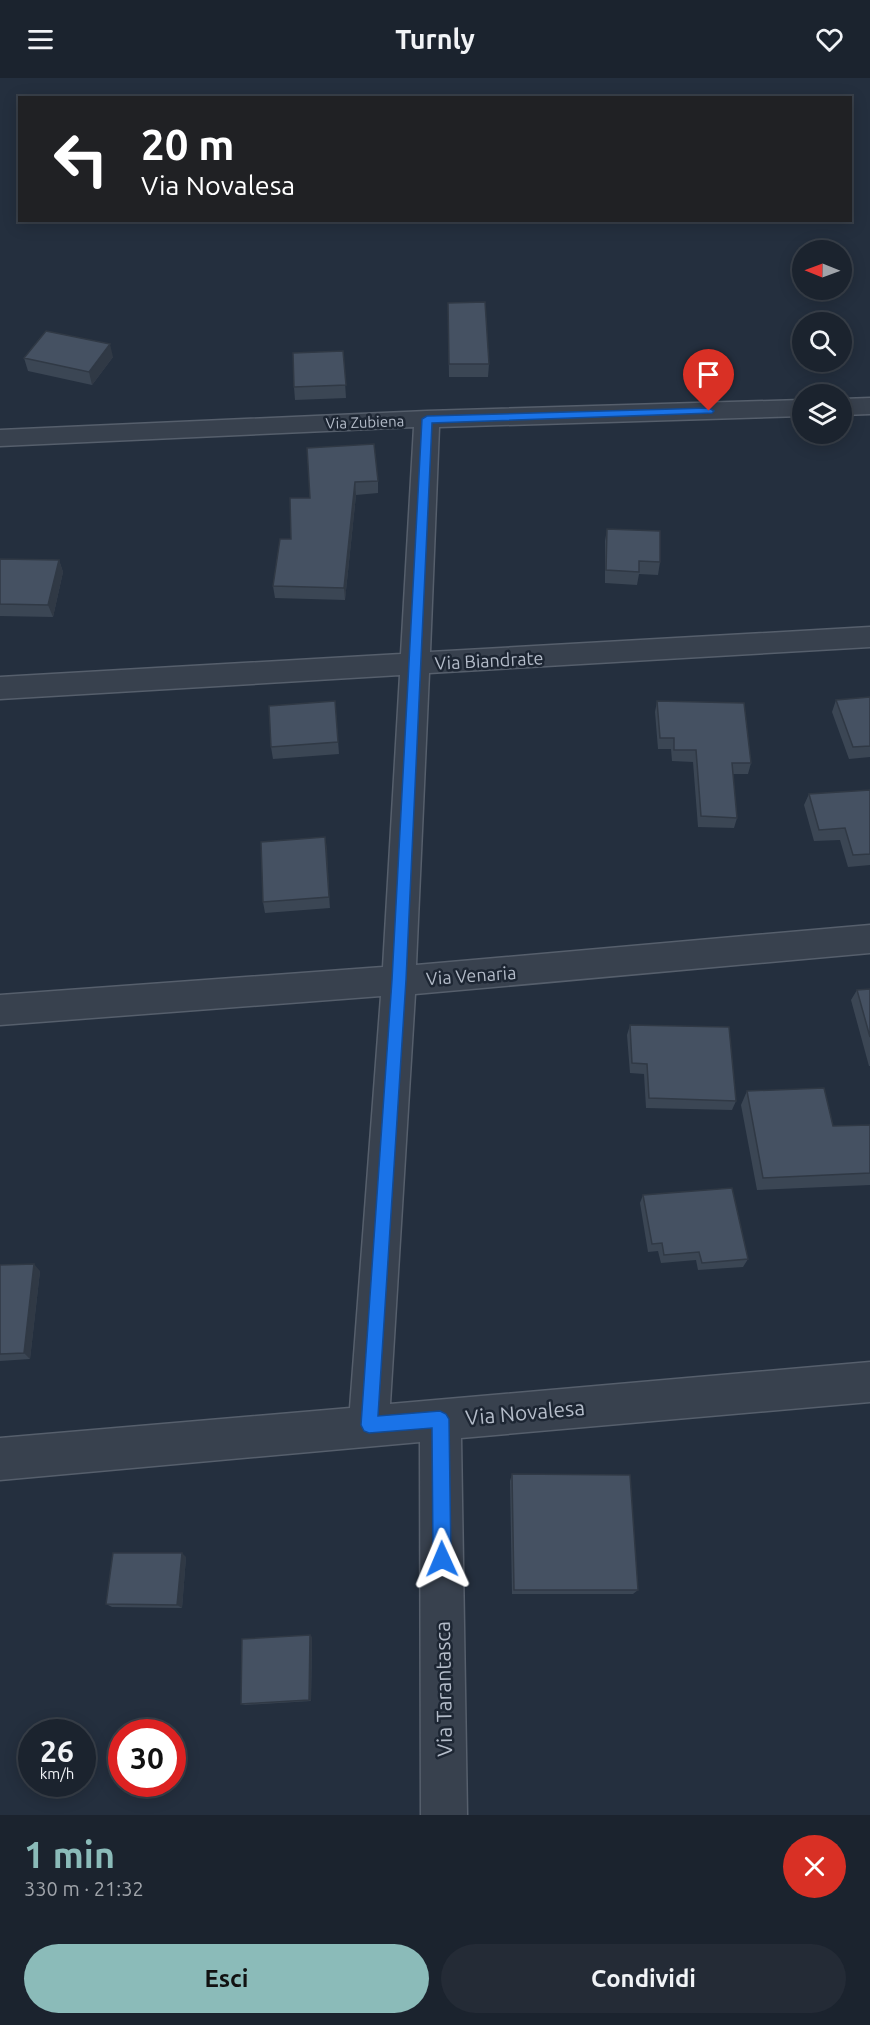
<!DOCTYPE html>
<html lang="it">
<meta charset="utf-8">
<style>
body{margin:0;font-family:Ubuntu,sans-serif;background:#242b36;color:#f1f3f6;height:100vh;display:flex;flex-direction:column;font-size:22px;white-space:nowrap}
*{box-sizing:border-box;margin:0}
p{font-size:20px;color:#a0a4aa}
.icon{flex:none;width:33px;height:33px;fill:none;stroke:currentColor;stroke-width:2;stroke-linecap:round;stroke-linejoin:round}
.map{position:relative;height:1737px;overflow:hidden}
.side{display:flex;flex-direction:column;background:#1b232e;flex:1}
.side>*{flex:none}
.hud{position:absolute;left:18px;top:18px;width:834px;height:126px;border-radius:0px;box-shadow:0 3px 15px #0003,0 0 0 2px #39404a;background:#202124;color:#fff;overflow:hidden}
.needle{width:39px;rotate:271deg}
.fabs{position:absolute;left:792px;top:162px;display:grid;gap:12px}
.fabs a{display:grid;place-items:center;width:60px;height:60px;border-radius:50%;background:#1b232e;box-shadow:0 3px 15px #0003,0 0 0 2px #39404a;font-size:30px}
.speed{position:absolute;left:18px;top:1641px;display:flex;gap:12px;font-size:30px;font-weight:700;text-align:center}
.speed>*{display:grid;place-content:center;width:78px;height:78px;border-radius:50%;background:#1b232e;box-shadow:0 3px 15px #0003,0 0 0 2px #39404a;line-height:1}
.speed small{font-size:15px;font-weight:400}
.speed .limit{border:9px solid #d22;background:#fff;color:#111}
.pin{position:absolute;display:grid;place-items:center;width:51px;height:51px;color:#fff;margin:-62px -26px;border-radius:50% 50% 50% 0;rotate:-45deg;box-shadow:0 0 6px #0007}
.pin .icon{rotate:45deg}
.me{position:absolute;width:66px;margin:-33px;rotate:359deg;stroke-linejoin:round;filter:drop-shadow(0 0 4px #0008)}
.turn{display:flex;align-items:center;gap:21px;height:126px;padding:0 24px;font-size:27px}
.turn .icon{width:78px;height:78px;stroke-width:2.5}
.turn b{display:block;font-size:42px;line-height:51px}
.round{display:grid;place-items:center;flex:none;width:63px;height:63px;border-radius:32px;background:#242b36}
.overview{display:flex;align-items:center;justify-content:space-between;height:102px;padding:0 24px}
h1{font-size:36px;font-weight:700;line-height:45px;color:#8bbbb9}
.action{display:flex;gap:12px;margin-top:auto;padding:12px 24px}
.action a{flex:1;height:69px;border-radius:36px;background:#8bbbb9;color:#111;font-size:24px;font-weight:700;line-height:69px;text-align:center}
.action a+a{background:#242b36;color:#f1f3f6}
header{display:flex;justify-content:space-between;align-items:center;height:78px;padding:0 24px;background:#1b232e;font-size:27px;font-weight:700}
.map>svg:first-child{display:block}
</style>
<header><svg class="icon" aria-label="menu" viewBox="0 0 24 24"><path d="M4 6h16M4 12h16M4 18h16"/></svg>Turnly<svg class="icon" aria-label="heart" viewBox="0 0 24 24"><path d="M12 20l-8-8c-3-5 5-10 8-4 3-6 11-1 8 4z"/></svg></header>
<div class="map">
<svg width="870" height="1737" viewBox="0 0 870 1737">
<rect width="100%" height="100%" fill="#242f3e"/>
<g fill="none" stroke-linecap="round" stroke-linejoin="round">
<g stroke="#565f6c" stroke-width="3">
<path id="minor" d="M870 320V336L842 337V321Z
M802 322V338L439 349 430 574 870 549V569L429 595 416 887 870 847V875L415 916 390 1326 870 1284V1324L461 1360 467 1737H421L420 1364 0 1402V1360L350 1330 381 918 0 947V917L383 889 400 597 0 621V599L401 576 414 349 0 368V352L427 333Z"/>
</g>
<use href="#minor" fill="#38414e" fill-rule="evenodd"/>
</g>
<path fill="#3b4654" d="M448 238 489 286 488 299H449Z
M343 273 346 320 295 322 294 309Z
M113 279 92 307 28 293 24 280Z
M307 370 378 403V415L356 417 345 522 275 520 273 508 291 461 310 420Z
M607 451 660 484 658 497 639 496 637 507 605 505V463Z
M0 481 59 482 63 494 53 539 0 538Z
M870 619V679L849 681 832 634 836 622Z
M657 623 751 685 748 696H733L737 740 734 750 698 749 693 684 672 683 671 671H658L655 634Z
M336 635 339 676 273 681 271 669Z
M870 712V787L848 789 840 762 814 763 804 727 809 716Z
M325 759 330 830 265 835 263 824Z
M870 911V988H869L851 922 857 912Z
M630 947 736 1023 732 1032 646 1030 644 996 630 995 627 957Z
M747 1013 833 1048 870 1047V1107L757 1112 741 1027Z
M643 1117 748 1181 743 1189 698 1192 696 1182 661 1185 658 1173 648 1174 640 1125Z
M0 1187 40 1193 30 1281 0 1283Z
M512 1396 638 1512 633 1516H512L510 1403Z
M186 1479 182 1530 112 1529 106 1526Z
M312 1559 311 1623 245 1627 241 1626Z"/>
<path fill="#303945" d="M110 266 113 279 92 307 89 294Z
M355 404 356 417 345 522 344 510Z
M59 482 63 494 53 539 48 527Z
M325 759 327 770 330 830 329 819Z
M34 1186 40 1193 30 1281 24 1275Z
M182 1475 186 1479 182 1530 177 1527Z
M310 1557 312 1559 311 1623 309 1622Z"/>
<path fill="#455162" stroke="#303945" stroke-width="1.5" d="M485 224 489 286H449L448 225Z
M46 253 110 266 89 294 24 280Z
M343 273 346 307 294 309 293 275Z
M374 366 378 403 355 404 344 510 273 508 280 461H291L290 420H310L307 370Z
M607 451 660 453V484L639 483V494L606 492Z
M0 481 59 482 48 527 0 526Z
M870 619V668L853 669 836 622Z
M335 623 338 664 271 669 269 628Z
M657 623 744 625 751 685H732L737 740 701 738 696 672H674V660H660Z
M870 712V776L853 777 845 750 819 752 809 716Z
M325 759 329 819 263 824 261 764Z
M870 911V959L857 912Z
M630 947 729 949 736 1023 649 1020 647 986 632 985Z
M824 1010 833 1048 870 1047V1095L763 1100 747 1013Z
M732 1110 748 1181 702 1185 699 1174 664 1177 662 1165 652 1166 643 1117Z
M34 1186 24 1275 0 1276V1187Z
M512 1396 630 1397 638 1512H514Z
M113 1475H182L177 1527 106 1526Z
M310 1557 309 1622 241 1626 242 1561Z"/>
<path fill="#1a73e8" stroke="#114b97" stroke-width="1.5" d="M709 330 714 333 712 335 432 345 406 902 378 1338 440 1333 446 1336 449 1341 451 1481 448 1487 442 1490 436 1487 433 1481 432 1350 369 1355 364 1353 361 1347 392 902 422 341 427 338Z"/>
<g text-anchor="middle" dominant-baseline="central" stroke-width="5" stroke-linejoin="round" paint-order="stroke">
<g font-size="15" fill="#b4bcc9" stroke="#1d2633">
<text transform="translate(365 344) rotate(-2)">Via Zubiena</text>
</g>
<g font-size="18" fill="#b4bcc9" stroke="#1d2633">
<text transform="translate(489 582) rotate(-3)">Via Biandrate</text>
<text transform="translate(471 897) rotate(-4)">Via Venaria</text>
</g>
<g font-size="21" fill="#b4bcc9" stroke="#1d2633">
<text transform="translate(525 1334) rotate(-5)">Via Novalesa</text>
<text transform="translate(443 1611) rotate(-91)">Via Tarantasca</text>
</g>
</g>
</svg>
<div class="fabs">
<a><svg class="needle" viewBox="-14 -14 28 28"><path d="M0-13l5 13h-10z" fill="#e53935"/><path d="M0 13l5-13h-10z" fill="#a0a4aa"/></svg></a>
<a><svg class="icon" aria-label="search" viewBox="0 0 24 24"><circle cx="10" cy="10" r="6"/><path d="M15 15l6 6"/></svg></a>
<a><svg class="icon" aria-label="layers" viewBox="0 0 24 24"><path d="M12 4l9 5-9 5-9-5zM3 14l9 5 9-5"/></svg></a>
</div>
<div class="speed"><div>26<small>km/h</small></div><div class="limit">30</div></div>
<div class="pin" style="left:709px;top:333px;background:#d93025"><svg class="icon" aria-label="arrive" viewBox="0 0 24 24"><path d="M6 21V4h12l-3 4 3 4H6"/></svg></div>
<svg class="me" style="left:442px;top:1481px" viewBox="-20 -20 40 40"><path d="M0-17L14 15 0 8-14 15z" fill="#1a73e8" stroke="#fff" stroke-width="4"/></svg>
<div class="hud">
<div class="turn"><svg class="icon" aria-label="left" viewBox="0 0 24 24"><path d="M17 20v-9H6M10 6l-5 5 5 5"/></svg><div><b>20 m</b>Via Novalesa</div></div>
</div>
</div>
<section class="side">
<div class="overview"><div><h1>1 min</h1><p>330 m · 21:32</p></div><a class="round" style="background:#d93025;color:#fff"><svg class="icon" aria-label="close" viewBox="0 0 24 24"><path d="M6 6l12 12M18 6L6 18"/></svg></a></div>
<div class="action"><a>Esci</a><a>Condividi</a></div>
</section>
